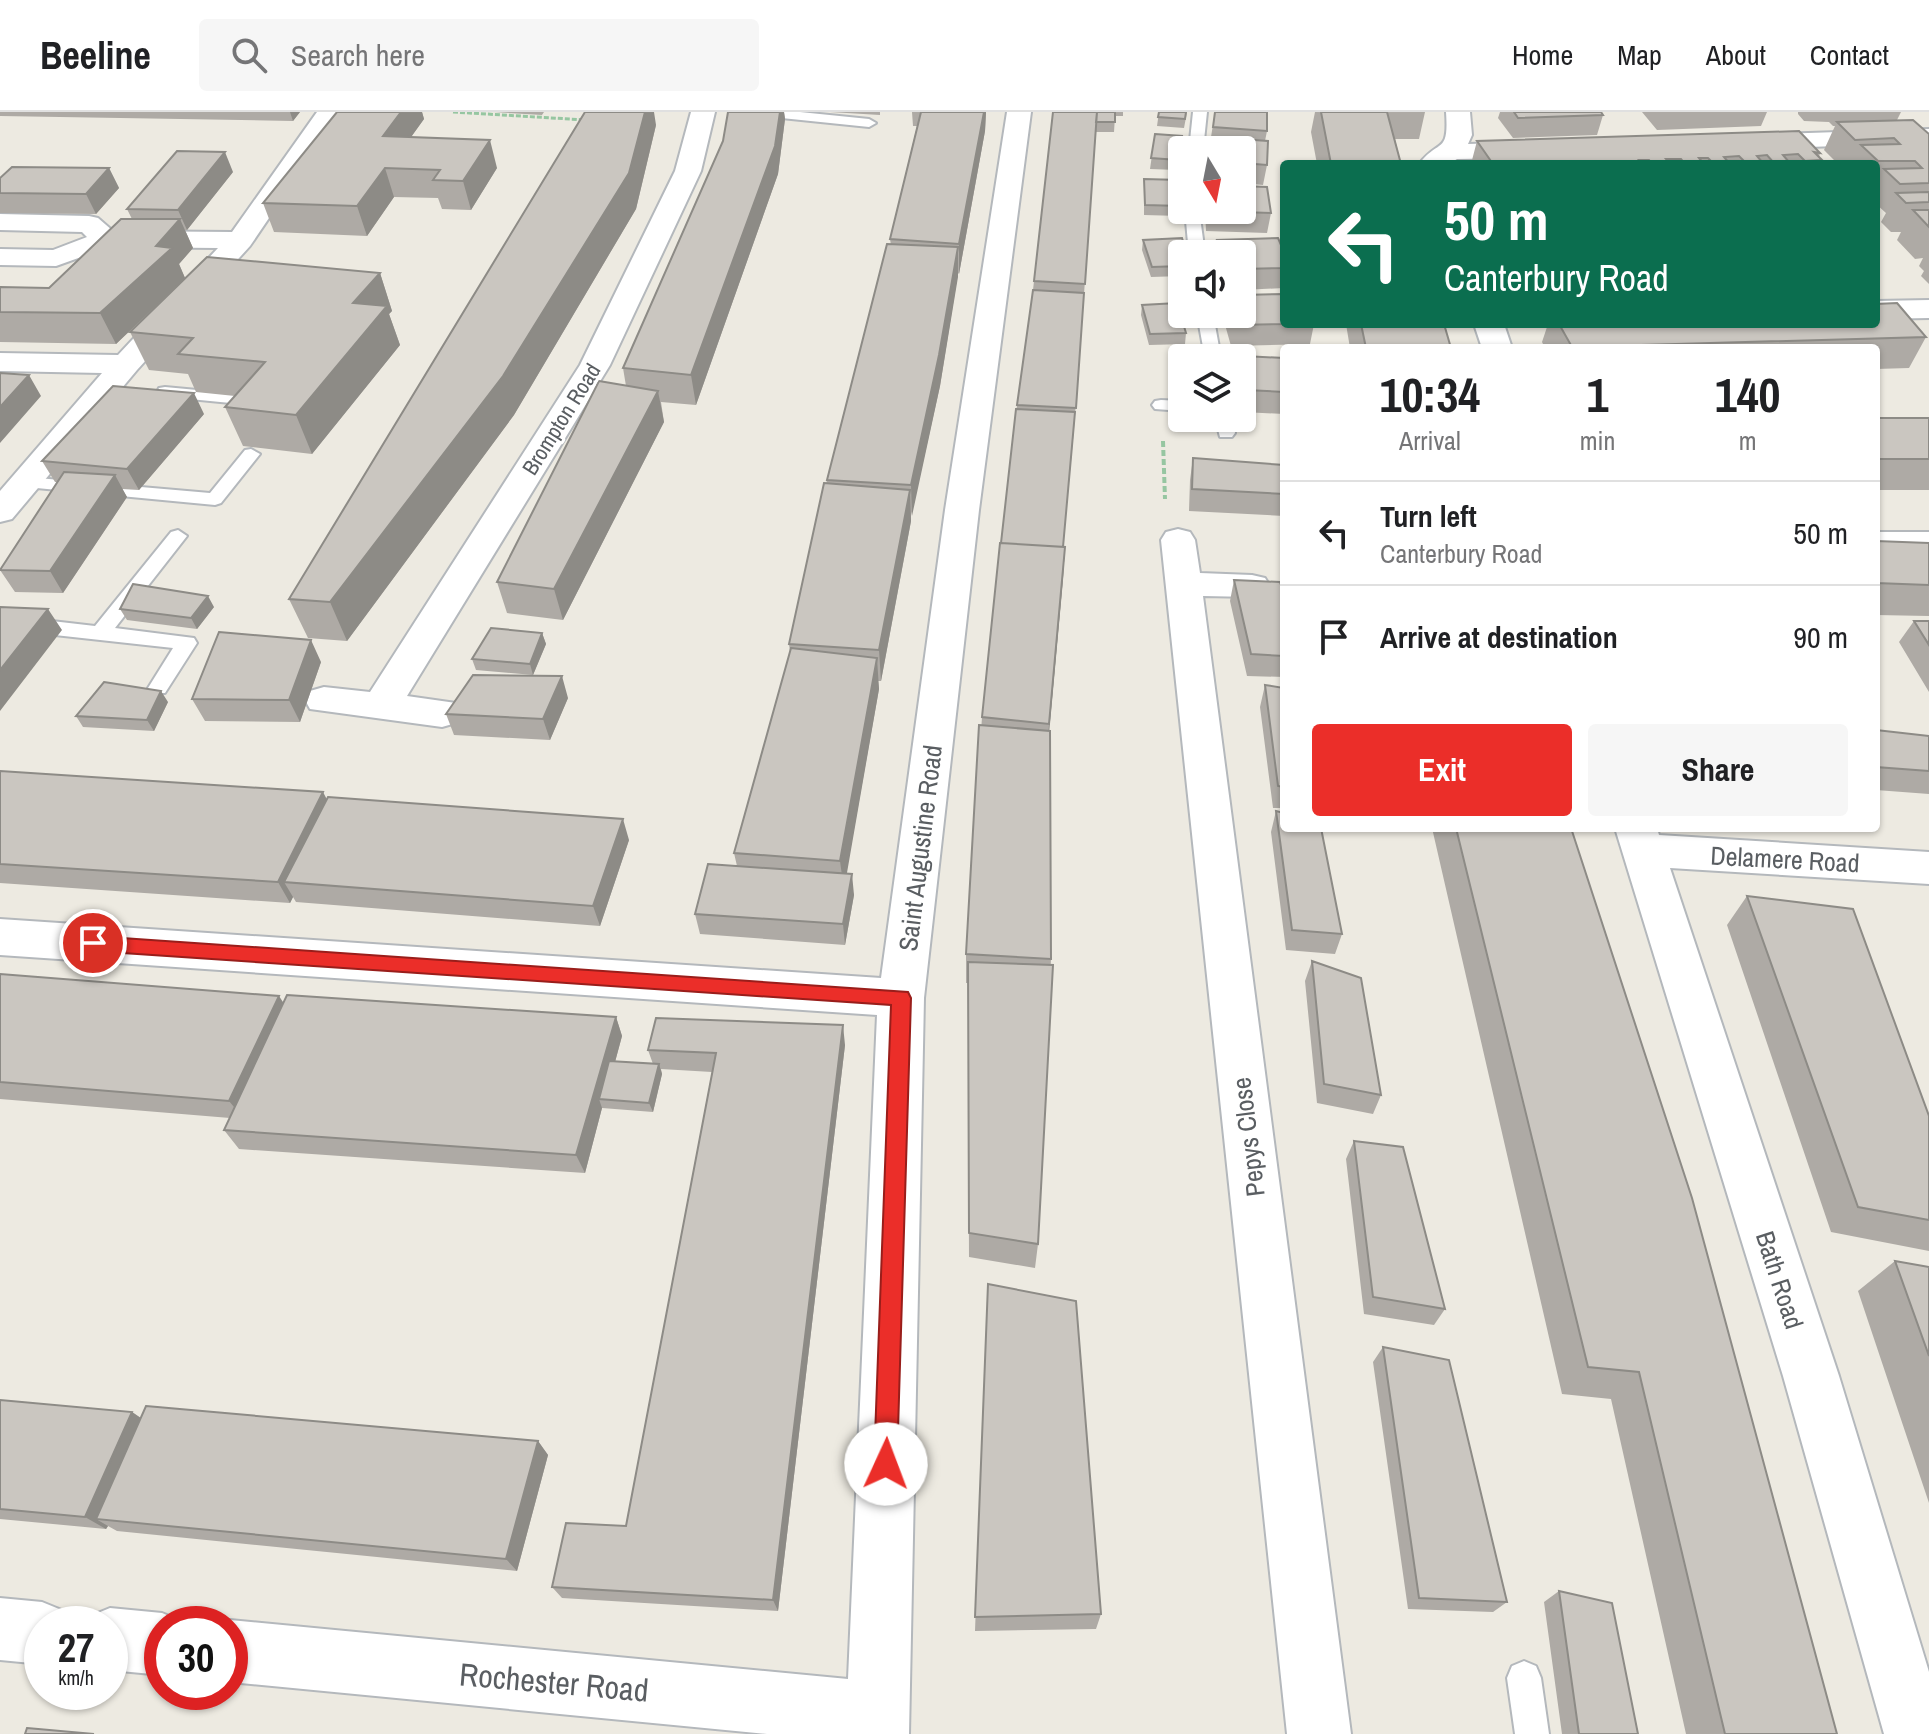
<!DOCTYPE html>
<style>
body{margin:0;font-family:"Archivo Narrow",sans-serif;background:#f6f6f6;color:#202124;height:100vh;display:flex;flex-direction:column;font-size:30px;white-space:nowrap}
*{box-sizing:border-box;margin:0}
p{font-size:26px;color:#757577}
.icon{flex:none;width:44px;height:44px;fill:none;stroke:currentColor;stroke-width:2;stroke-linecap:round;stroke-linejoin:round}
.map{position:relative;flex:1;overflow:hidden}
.details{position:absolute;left:1280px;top:232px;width:600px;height:488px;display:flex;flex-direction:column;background:#fff;border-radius:8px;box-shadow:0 2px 6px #0004}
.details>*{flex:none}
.top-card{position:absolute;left:1280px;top:48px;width:600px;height:168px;border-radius:8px;box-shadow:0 2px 6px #0004;background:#0b6e4f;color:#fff;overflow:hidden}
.needle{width:52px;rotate:170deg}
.tools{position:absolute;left:1168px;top:24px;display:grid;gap:16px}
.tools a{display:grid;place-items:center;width:88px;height:88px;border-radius:8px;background:#fff;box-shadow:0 2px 6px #0004;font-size:40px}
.speed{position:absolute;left:24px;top:1494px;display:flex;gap:16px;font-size:40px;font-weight:700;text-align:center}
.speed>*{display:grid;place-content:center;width:104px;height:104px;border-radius:50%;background:#fff;box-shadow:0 2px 6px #0004;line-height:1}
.speed small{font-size:20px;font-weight:400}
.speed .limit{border:12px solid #d22;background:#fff;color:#111}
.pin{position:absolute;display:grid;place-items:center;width:68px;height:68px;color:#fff;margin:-34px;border:4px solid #fff;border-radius:50%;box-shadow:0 2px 8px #0007}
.me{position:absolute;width:88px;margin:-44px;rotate:2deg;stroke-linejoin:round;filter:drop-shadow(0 0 6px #0008)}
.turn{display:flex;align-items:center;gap:28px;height:168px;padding:0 32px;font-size:36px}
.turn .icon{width:104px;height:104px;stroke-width:2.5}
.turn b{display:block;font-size:56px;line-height:68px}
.eta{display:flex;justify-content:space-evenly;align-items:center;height:136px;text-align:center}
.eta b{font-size:48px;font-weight:700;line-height:56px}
.cta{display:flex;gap:16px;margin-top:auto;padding:16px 32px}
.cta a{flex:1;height:92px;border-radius:8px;background:#eb2e29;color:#fff;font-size:32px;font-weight:700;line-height:92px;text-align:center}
.cta a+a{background:#f6f6f6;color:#202124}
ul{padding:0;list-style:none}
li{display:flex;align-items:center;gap:24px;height:104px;padding:0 32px;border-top:2px solid #e0e0e0}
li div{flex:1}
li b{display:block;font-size:30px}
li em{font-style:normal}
header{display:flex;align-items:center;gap:48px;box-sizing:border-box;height:112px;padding:0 40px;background:#fff;border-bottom:2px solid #e0e0e0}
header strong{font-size:38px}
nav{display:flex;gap:44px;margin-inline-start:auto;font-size:28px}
.search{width:560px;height:72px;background:#f6f6f6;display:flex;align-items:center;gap:20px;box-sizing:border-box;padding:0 28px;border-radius:8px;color:#757577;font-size:30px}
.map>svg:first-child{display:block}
</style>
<header>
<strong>Beeline</strong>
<div class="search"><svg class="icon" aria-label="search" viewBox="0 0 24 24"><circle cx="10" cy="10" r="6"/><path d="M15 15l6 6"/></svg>Search here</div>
<nav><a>Home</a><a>Map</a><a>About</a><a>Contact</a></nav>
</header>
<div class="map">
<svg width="1929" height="1622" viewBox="0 0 1929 1622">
<rect width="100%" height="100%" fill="#edeae1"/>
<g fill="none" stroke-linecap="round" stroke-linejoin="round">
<g stroke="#b4b8bc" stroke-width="4">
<path id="lane" d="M754 0H800L869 7 876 11 869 15 761 4Z
M1193 0H1207L1203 38H1189Z
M1185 98H1199L1205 142H1189Z
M1197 202H1213L1221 246H1205Z
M165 275 262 284 271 289 262 294 159 284 157 280 159 276Z
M1161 288 1182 289V299L1155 297 1152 293 1155 289Z
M1215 306H1233L1235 321 1232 325H1220Z
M251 337 260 342 221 391 215 393 26 375 17 370 26 365 210 381 245 338Z
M178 418 187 424 115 516 194 526 197 531 165 581H151L148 576 173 536 0 517V503L95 514 171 420Z
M1524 1549 1536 1554 1541 1566 1549 1622H1515L1507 1566 1512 1554Z"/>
</g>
<g stroke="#b4b8bc" stroke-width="4">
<path id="street" d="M317 0H341L250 134 137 258 12 407 0 410V379L102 261 0 259V241L118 243 218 136 109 135 56 154 0 153V137L53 138 87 125 82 120 0 118V102L89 104 98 106 113 119 232 120Z
M691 0H715L701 59 610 253 407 584 456 591 461 601 456 611 442 615 310 597 305 588 310 579 324 575 370 580 580 253 675 59Z
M1007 0H1031L979 398 924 886 909 1622H767L230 1570V1512H221L230 1508 848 1567 877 903 0 843V807L881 866 945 398Z
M1446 0H1470L1472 23 1468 32 1535 30 1544 33 1548 38 1544 43 1535 46 1457 47 1449 52H1419C1439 26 1449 43 1446 0Z
M1929 17V31L1748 37 1739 35 1736 30 1739 25 1748 23Z
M1929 188V206L1876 207V189Z
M1474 212H1504L1512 236H1482Z
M1178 417 1190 420 1195 428 1200 461 1252 463 1265 466 1270 474 1265 482 1252 485 1203 484 1351 1622H1287L1161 428 1166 420Z
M1876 420H1929V442H1876Z
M1615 716H1657L1659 723 1929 740V772L1670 756 1839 1264 1929 1560V1622H1884L1783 1264Z
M0 1486 42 1490 64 1499 69 1512H42V1552L0 1548Z
M110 1496 162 1501 184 1510 162 1512V1563L110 1558V1512H85L88 1505Z"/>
</g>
<path stroke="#96c6a1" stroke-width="3" stroke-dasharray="5 2" stroke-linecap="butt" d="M453 0 586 8"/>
<path stroke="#96c6a1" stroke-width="4" stroke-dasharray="6 3" stroke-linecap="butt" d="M1163 329 1165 387"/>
<use href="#lane" fill="#fff" fill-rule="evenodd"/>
<use href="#street" fill="#fff" fill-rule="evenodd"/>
</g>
<path fill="#aeaaa5" d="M0 0H300L293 9 0 4Z
M337 0H422L424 7 411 25 497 56 471 98 442 97 438 86 394 85 367 124 274 120 263 91Z
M494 0H544L542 3Z
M728 0H784L785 7 778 62 696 293 661 290 664 310 563 508 507 501 497 470 626 274 623 256 723 29Z
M830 0H880V3Z
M912 0H986L985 19 959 162 958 161 940 274 911 404V409L881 569H878L879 577 846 762 854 783 845 833 700 822 695 802 737 754 734 741 790 540 789 532 827 368 891 133 890 127 917 14H913Z
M1053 0H1123V4H1115L1114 20H1096L1074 317 1063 435H1065L1063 466 1049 619 1051 847 1038 1132 1035 1156 969 1145 968 871H966V842L982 605 1017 293 1033 178Z
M1159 0H1187L1184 16 1157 14Z
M1215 0 1267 19 1265 29 1211 25Z
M1315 0H1425L1419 27H1395L1401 52H1317L1311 20Z
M1500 0H1601L1603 3 1597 23 1513 26 1498 6Z
M1642 0H1767L1761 14 1657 18Z
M1798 0H1901L1897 8 1929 22V172L1921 164 1924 159 1919 154 1923 146 1915 147 1897 128 1901 120H1891L1881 110 1886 101 1876 92V52H1838L1824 38 1835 14H1833L1829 10 1804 9 1798 2Z
M656 13 636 97 514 303 347 529 308 526 289 487Z
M1155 22 1182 24 1177 58 1150 57Z
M1477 29 1820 41 1819 45 1822 48 1821 52H1471Z
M1242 38 1267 53 1263 73 1242 71Z
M109 56 119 76 96 102 0 101V66Z
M233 60 187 118H185L193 136 179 152 185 166 380 161 392 199 389 202 400 233 312 342 243 334 225 295 235 284 196 280 188 262 149 258 130 220 185 167 116 232 0 230V175L49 176 132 107 127 97Z
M1144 67 1181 94 1180 104 1144 103Z
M1205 98H1242L1271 101 1267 121 1206 119Z
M1143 128 1182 142V164L1151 165 1142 138Z
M1217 128 1284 140V176L1242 178V142H1215Z
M1142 193 1186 221 1185 232 1149 233 1141 203Z
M1222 202H1242L1284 212H1314L1310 232 1231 234Z
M1346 212H1444L1451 236H1350Z
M1548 212H1876L1926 225 1909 256 1876 257V236H1545L1542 230Z
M1244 244 1284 246V302L1243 300 1242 256Z
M204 302 139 378 122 377 127 385 63 481 15 480 0 458 57 370H55L42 349Z
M1876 306H1929V378H1876Z
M1193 346 1284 353V404L1189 399 1190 368Z
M1876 429 1929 431V504L1876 503Z
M1234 468 1284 482V565L1247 564 1230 489Z
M214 495 197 517 127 508 120 497Z
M1914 509H1929V580L1899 530Z
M542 521 546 532 533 563 476 558 472 547Z
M321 550 300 610 205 609 192 587Z
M1265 573 1284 576V696H1273L1260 595Z
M568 586 550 628 454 623 446 602Z
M168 590 154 619 83 615 76 604Z
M1876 618 1929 624V682L1876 678Z
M0 659 327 688 629 728 600 814 296 790 293 785 290 791 0 771Z
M1276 699 1342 822 1335 842 1286 838 1271 720Z
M1432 716H1571L1837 1622H1686L1611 1287 1562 1282Z
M1747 784 1929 1004V1139L1831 1120 1727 813Z
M1312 849 1381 983 1373 1002 1317 991 1305 869Z
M0 862 283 890 616 905 622 924 615 950 653 952 648 938 845 933 778 1499 562 1486 552 1475 626 1414 712 960 661 957 662 962 653 1000 602 996 585 1061 239 1037 224 1018 230 1006 0 987Z
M1354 1029 1445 1197 1434 1213 1364 1202 1346 1047Z
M1895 1149 1929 1155V1391L1858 1179Z
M988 1172 1101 1502 1096 1517 975 1519Z
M1383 1235 1507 1490 1493 1500 1408 1497 1373 1250Z
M0 1288 132 1300 141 1306 538 1329 548 1343 517 1459 117 1419 108 1414 106 1417 0 1407Z
M1559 1479 1638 1622H1562L1544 1490Z"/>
<path fill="#8d8b86" d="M290 0H300L293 9Z
M401 0H422L424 7 391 53 383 24Z
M645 0H654L656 13 636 97 514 303 347 529 330 490Z
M780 0H784L785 7 778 62 696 293 691 263Z
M984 0H986L985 19 959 162V132Z
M490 28 497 56 471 98 463 69Z
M225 40 233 60 187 118 178 98Z
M109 56 119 76 96 102 86 82Z
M385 56 394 85 367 124 357 94Z
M180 107 193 136 179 152 185 166 116 232 100 201 156 134Z
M958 135V165L940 274 912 404 911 373Z
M380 161 392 199 389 202 400 233 312 342 296 303 353 191Z
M29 263 41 284 0 331V295Z
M658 279 664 310 563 508 554 477Z
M194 281 204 302 139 378 127 357Z
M115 363 127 385 63 481 50 459Z
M910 378 911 409 881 569 879 538Z
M1065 435 1063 466 1047 643 1049 612Z
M208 484 214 495 197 517 191 506Z
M48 497 62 518 0 599V558Z
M542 521 546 532 533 563 530 552Z
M311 528 321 550 300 610 289 588Z
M877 546 879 577 844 778 840 749Z
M562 564 568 586 550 628 543 607Z
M161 579 168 590 154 619 147 608Z
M323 680 334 701 284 770 293 785 290 791 278 770Z
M623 707 629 728 600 814 593 794Z
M852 762 854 783 845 833 843 812Z
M279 884 292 904 244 1007 229 989Z
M616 905 622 924 605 987H599L602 996 585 1061 576 1043Z
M843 913 845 933 778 1499 773 1488Z
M659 952 662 962 653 1000 649 991Z
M132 1300 152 1314 96 1407 108 1414 106 1417 85 1405Z
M538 1329 548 1343 517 1459 506 1447Z"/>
<path fill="#cac6c0" stroke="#8d8b86" stroke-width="2" d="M337 0H401L383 24 490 28 463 69 433 68 440 58 385 56 357 94 263 91Z
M585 0H645L629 61 503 264 330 490 289 487Z
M728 0H780L775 34 691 263 623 256 723 29Z
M921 0H984L959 132 890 127Z
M1053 0H1097L1085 172 1034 169Z
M1097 0H1115V10H1096Z
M1159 0H1186L1185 7 1158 5Z
M1215 0H1267V19L1213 15Z
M1321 0H1387L1401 52H1331Z
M1514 0H1601L1603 3 1518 6Z
M1913 8 1929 22V71L1900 72 1884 57 1922 56 1915 49H1878L1861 33 1900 32 1894 26 1855 28 1837 10Z
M1799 19 1820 41 1814 40 1822 48 1805 49 1798 42 1783 43 1789 50H1773L1767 43 1757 44 1763 51H1746L1739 44 1724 45 1730 52H1714L1708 46H1699L1704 52H1685L1681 47H1666L1670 52H1652L1649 48H1639L1642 52H1625L1622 49H1607L1609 52H1591L1590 50 1580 51 1581 52H1493L1477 29Z
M1155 22 1182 24 1178 48 1151 46Z
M1211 25 1268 29 1267 53 1242 51V38H1209Z
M177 39 225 40 178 98 127 97Z
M12 55 109 56 86 82 0 81V66Z
M1144 67 1180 68 1181 94 1145 93Z
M1242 74 1267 75 1271 101 1209 99V98H1242Z
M1929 80V90L1906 91 1896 81Z
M1913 98H1929V115Z
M121 107H180L156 134 172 136 100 201 0 200V175L49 176Z
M1182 126 1187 142H1182V154L1152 155 1143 128Z
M1278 126 1284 140V156L1242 157V142H1222L1217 128Z
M887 132 958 135 939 243 911 373 827 368Z
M207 145 380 161 353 191 387 194 296 303 225 295 265 250 178 242 193 226 130 220Z
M1033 178 1084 181 1076 296 1017 293Z
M1284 182V212L1235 213 1231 202H1242V183Z
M1177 191 1186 221 1150 222 1142 193Z
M1897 191 1926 225 1572 235 1559 212H1876V192Z
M1361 212H1444L1451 236H1366Z
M1244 244 1284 246V280L1246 278Z
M0 261 29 263 0 295Z
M599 269 658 279 554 477 497 470Z
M113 274 194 281 127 357 42 349Z
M1016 297 1075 300 1063 435 1001 431Z
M1876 306H1929V347H1876Z
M1193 346 1284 353V382L1192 377Z
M64 360 115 363 50 459 0 458Z
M824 371 910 378 879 538 789 532Z
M1876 429 1929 431V473L1876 471Z
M1000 431 1065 435 1049 612 982 605Z
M1234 468 1280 470 1284 482V544L1251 542Z
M133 472 208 484 191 506 120 497Z
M0 495 48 497 0 558Z
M1914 509H1929V533Z
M491 516 542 521 530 552 472 547Z
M219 520 311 528 289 588 192 587Z
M791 536 877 546 840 749 734 741Z
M473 563 562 564 543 607 446 602Z
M104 570 161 579 147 608 76 604Z
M1265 573 1284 576V675L1278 674Z
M979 613 1050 619 1051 847 966 842Z
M1876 618 1929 624V659L1876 655Z
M0 659 323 680 278 770 0 752Z
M328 685 623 707 593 794 284 770Z
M1276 699 1284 701V716H1321L1342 822 1292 818Z
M1456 716H1571L1692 1086 1837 1622H1725L1639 1260 1588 1255Z
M708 752 852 762 843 812 695 802Z
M1747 784 1853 797 1929 1004V1108L1858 1095Z
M1312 849 1361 866 1381 983 1324 972Z
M968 850 1053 853 1038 1132 969 1121Z
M0 862 279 884 229 989 0 970Z
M287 883 616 905 576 1043 224 1018Z
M656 906 843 913 773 1488 552 1475 566 1411 626 1414 716 941 648 938Z
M609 949 659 952 649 991 599 987Z
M1354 1029 1403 1035 1445 1197 1373 1185Z
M1895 1149 1929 1155V1244Z
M988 1172 1076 1189 1101 1502 975 1505Z
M1383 1235 1449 1248 1507 1490 1419 1486Z
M0 1288 132 1300 85 1405 0 1397Z
M146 1294 538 1329 506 1447 96 1407Z
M1559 1479 1612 1491 1638 1622H1579Z
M27 1616 94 1622H25Z"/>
<path fill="#eb2e29" stroke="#991e1b" stroke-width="2" d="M93 824 908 880 911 886 897 1352 894 1361 886 1364 877 1361 874 1352 891 893 93 839 84 831Z"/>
<g text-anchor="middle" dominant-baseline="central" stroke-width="6" stroke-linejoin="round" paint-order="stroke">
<g font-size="22" fill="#5a5e62" stroke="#fff">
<text transform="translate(561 307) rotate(-58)">Brompton Road</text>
</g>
<g font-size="26" fill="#5a5e62" stroke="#fff">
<text transform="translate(920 736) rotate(-83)">Saint Augustine Road</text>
<text transform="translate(1785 747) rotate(3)">Delamere Road</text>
<text transform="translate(1248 1025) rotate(-97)">Pepys Close</text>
<text transform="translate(1780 1168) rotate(72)">Bath Road</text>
</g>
<g font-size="32" fill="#5a5e62" stroke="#fff">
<text transform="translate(554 1570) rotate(5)">Rochester Road</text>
</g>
</g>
</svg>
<div class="tools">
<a><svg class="needle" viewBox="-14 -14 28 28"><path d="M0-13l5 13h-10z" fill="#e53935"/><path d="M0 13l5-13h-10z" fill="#757577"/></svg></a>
<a><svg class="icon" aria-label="sound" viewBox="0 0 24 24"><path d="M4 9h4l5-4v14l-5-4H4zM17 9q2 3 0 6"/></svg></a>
<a><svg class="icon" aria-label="layers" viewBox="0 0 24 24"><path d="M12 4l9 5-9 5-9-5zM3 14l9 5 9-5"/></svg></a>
</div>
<div class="speed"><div>27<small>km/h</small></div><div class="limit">30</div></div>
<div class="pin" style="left:93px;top:831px;background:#d93025"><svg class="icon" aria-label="arrive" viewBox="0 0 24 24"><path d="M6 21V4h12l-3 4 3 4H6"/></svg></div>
<svg class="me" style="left:886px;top:1352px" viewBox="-20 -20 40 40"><circle r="19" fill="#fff"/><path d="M0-13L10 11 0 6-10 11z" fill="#eb2e29"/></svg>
<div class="top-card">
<div class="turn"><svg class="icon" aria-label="left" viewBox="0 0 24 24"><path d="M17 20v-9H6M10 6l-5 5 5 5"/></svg><div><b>50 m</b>Canterbury Road</div></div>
</div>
<section class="details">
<div class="eta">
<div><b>10:34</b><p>Arrival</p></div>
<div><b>1</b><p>min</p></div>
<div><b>140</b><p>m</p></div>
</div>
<ul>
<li><svg class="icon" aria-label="left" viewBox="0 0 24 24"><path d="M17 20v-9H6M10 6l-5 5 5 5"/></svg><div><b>Turn left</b><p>Canterbury Road</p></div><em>50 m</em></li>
<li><svg class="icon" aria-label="arrive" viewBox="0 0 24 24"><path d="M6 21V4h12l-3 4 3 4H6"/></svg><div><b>Arrive at destination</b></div><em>90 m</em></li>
</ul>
<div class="cta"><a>Exit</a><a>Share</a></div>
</section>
</div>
